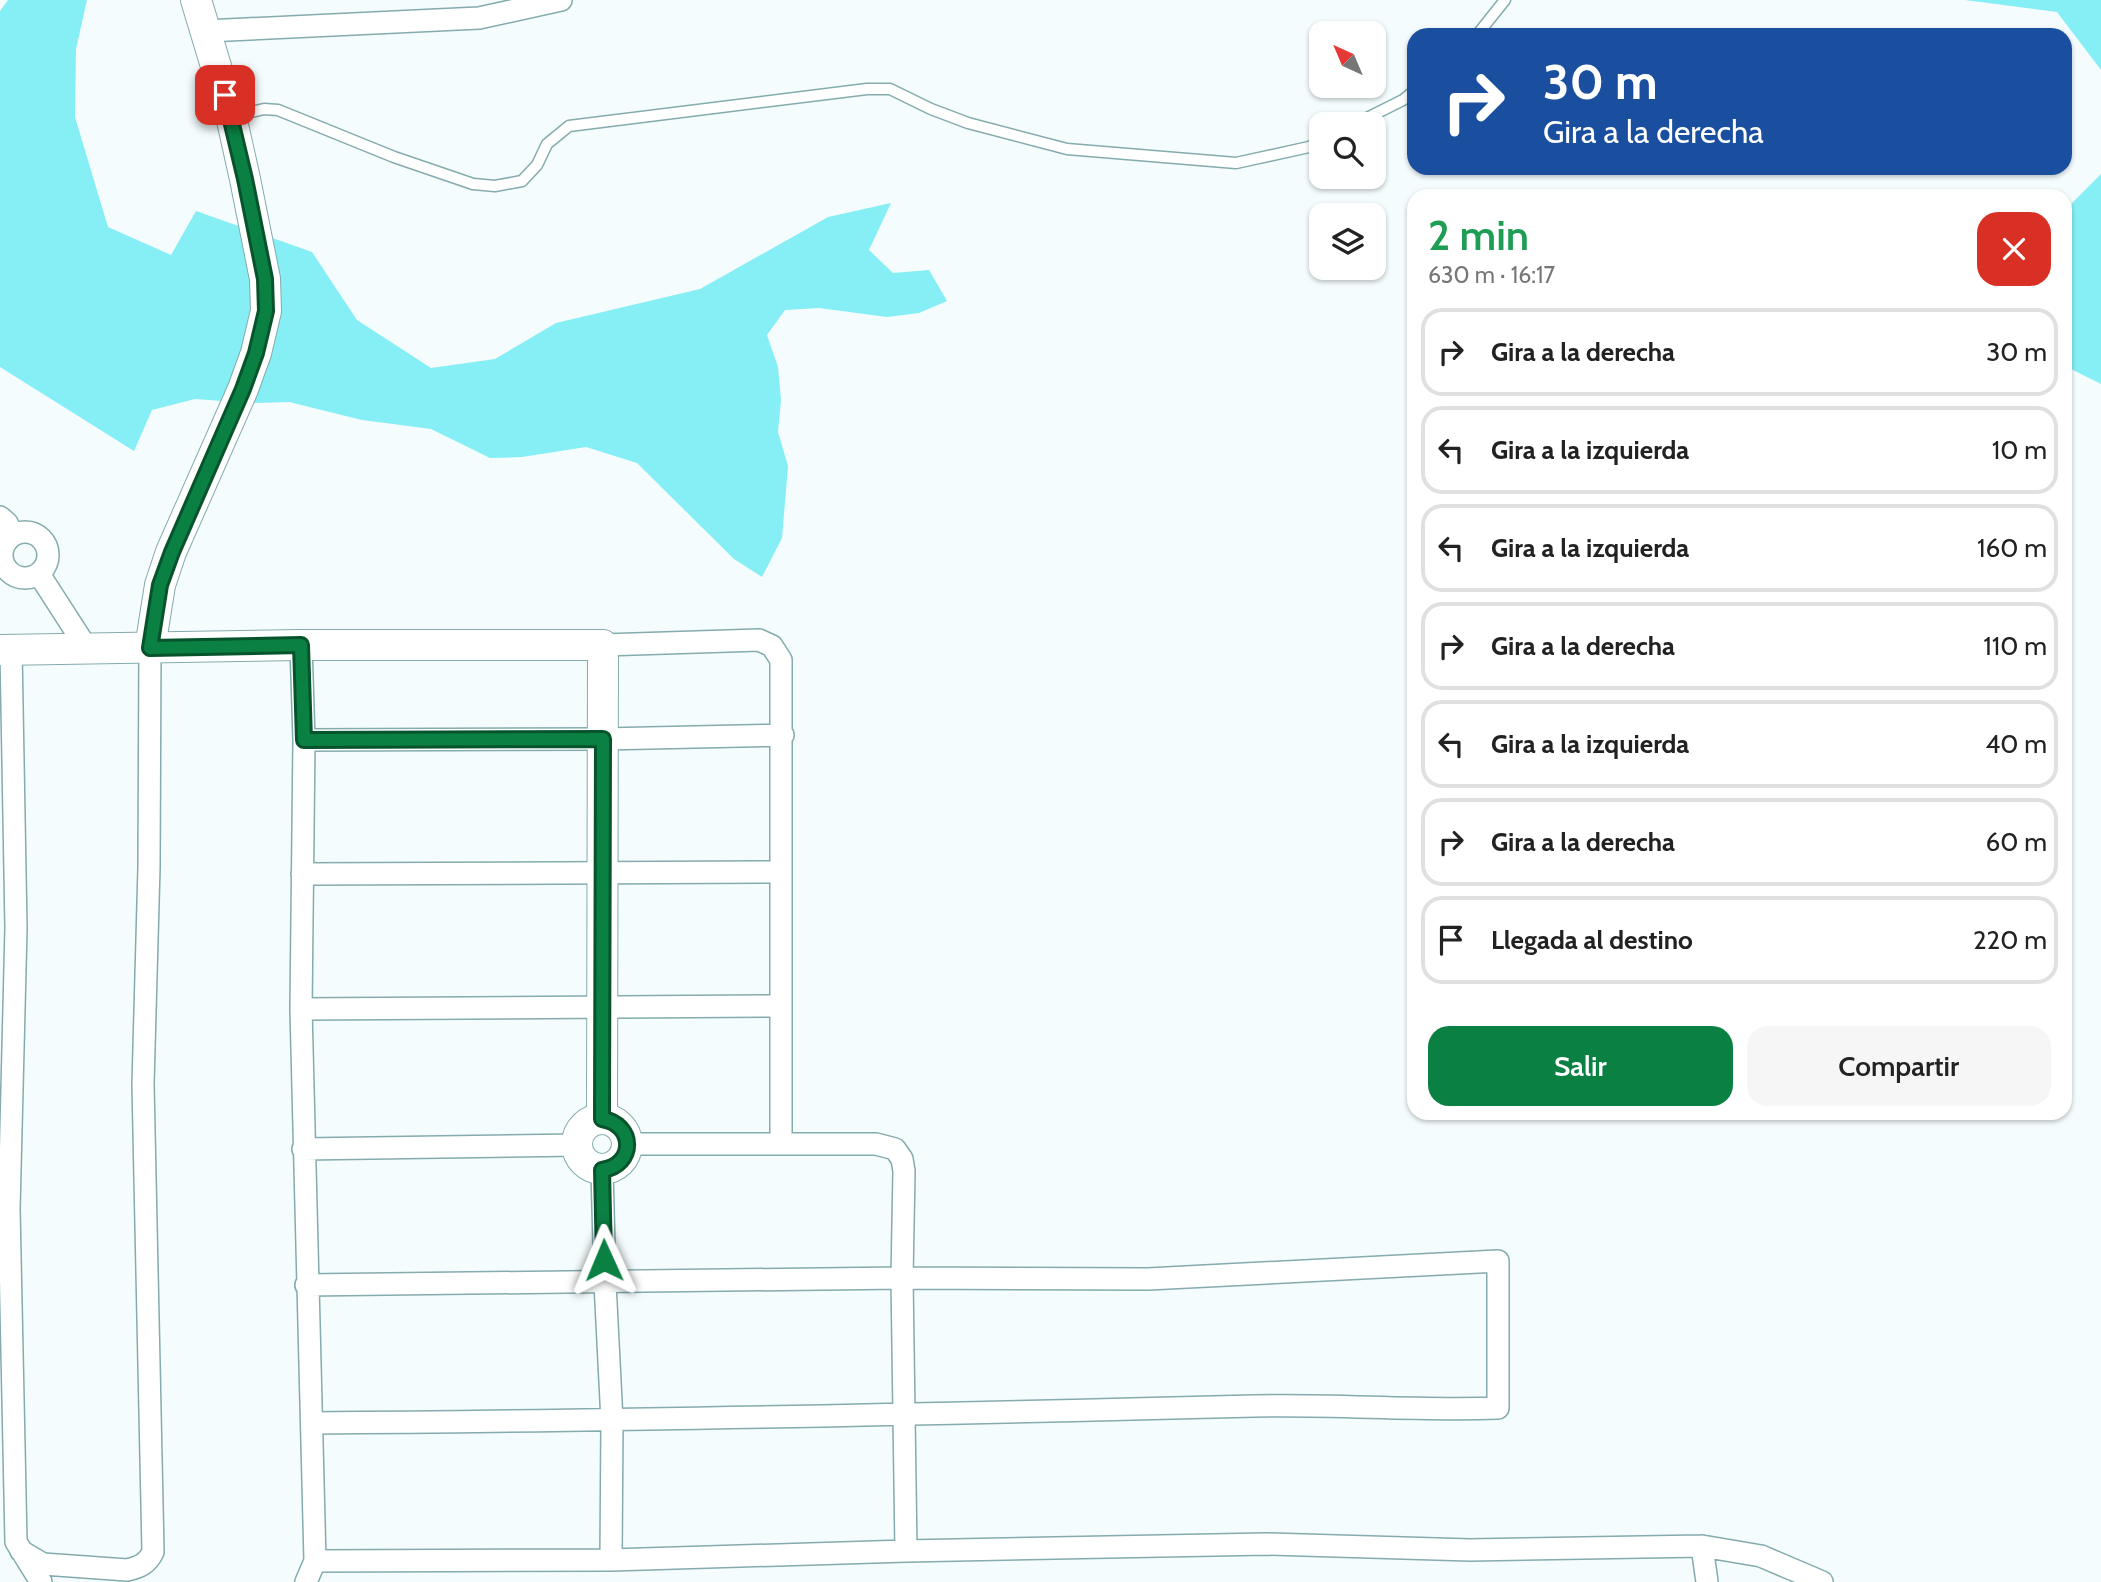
<!DOCTYPE html>
<html lang="es">
<meta charset="utf-8">
<style>
body{margin:0;font-family:Cabin,sans-serif;background:#f6f6f6;color:#222;height:100vh;display:flex;flex-direction:column;font-size:26px;white-space:nowrap}
*{box-sizing:border-box;margin:0}
p{font-size:23px;color:#767676}
.icon{flex:none;width:38px;height:38px;fill:none;stroke:currentColor;stroke-width:2;stroke-linecap:round;stroke-linejoin:round}
.map{position:relative;flex:1;overflow:hidden}
.sheet{position:absolute;left:1407px;top:189px;width:665px;height:931px;display:flex;flex-direction:column;background:#fff;border-radius:21px;box-shadow:0 2px 5px #0004}
.sheet>*{flex:none}
.top-card{position:absolute;left:1407px;top:28px;width:665px;height:147px;border-radius:21px;box-shadow:0 2px 5px #0004;background:#1a4fa0;color:#fff;overflow:hidden}
.needle{width:46px;rotate:316deg}
.fabs{position:absolute;left:1309px;top:21px;display:grid;gap:14px}
.fabs a{display:grid;place-items:center;width:77px;height:77px;border-radius:14px;background:#fff;box-shadow:0 2px 5px #0004;font-size:35px}
.pin{position:absolute;display:grid;place-items:center;width:60px;height:60px;color:#fff;margin:-30px;border-radius:14px;box-shadow:0 4px 10px #0006}
.me{position:absolute;width:77px;margin:-38px;rotate:359deg;stroke-linejoin:round;filter:drop-shadow(0 0 5px #0008)}
.turn{display:flex;align-items:center;gap:24px;height:147px;padding:0 21px;font-size:32px}
.turn .icon{width:91px;height:91px;stroke-width:2.5}
.turn b{display:block;font-size:49px;line-height:60px}
.round{display:grid;place-items:center;flex:none;width:74px;height:74px;border-radius:21px;background:#f6f6f6}
.head{display:flex;align-items:center;justify-content:space-between;height:119px;padding:0 21px}
h1{font-size:42px;font-weight:600;line-height:52px;color:#1e9e55}
.button{display:flex;gap:14px;margin-top:auto;padding:14px 21px}
.button a{flex:1;height:80px;border-radius:21px;background:#0b8043;color:#fff;font-size:28px;font-weight:600;line-height:80px;text-align:center}
.button a+a{background:#f6f6f6;color:#222}
ul{padding:0;list-style:none}
li{display:flex;align-items:center;gap:21px;height:88px;margin:0 14px 10px;padding:0 7px;border:4px solid #e0e0e0;border-radius:21px}
li div{flex:1}
li b{display:block;font-size:26px}
li em{font-style:normal}
.map>svg:first-child{display:block}
</style>
<div class="map">
<svg width="2101" height="1582" viewBox="0 0 2101 1582">
<rect width="100%" height="100%" fill="#f4fcfd"/>
<path fill="#85eff5" d="M8 0H87L76 49 75 117 108 227 171 255 196 211 312 252 357 320 431 368 495 359 556 323 700 289 828 217 891 203 869 250 893 273 929 270 947 301 919 313 887 317 819 308 785 310 767 335 778 367 781 400 778 432 788 466 782 538 762 577 734 559 637 463 586 447 522 457 490 458 431 429 362 420 289 402 250 403 195 399 152 410 134 451 0 367V11Z
M1965 0H2101V70L2057 12Z
M2101 174V384L2065 366V239L2072 203Z"/>
<g fill="none" stroke-linecap="round" stroke-linejoin="round">
<g stroke="#84abad" stroke-width="13">
<path id="lane" d="M1477 35 1505 0
M234 116 264 109 278 110 394 157 473 184 495 186 522 181 537 165 547 144 569 126 867 89H890L931 109 968 123 1067 149 1236 163 1309 147 1321 141
M1355 124 1403 100 1414 91"/>
</g>
<g stroke="#84abad" stroke-width="24">
<path id="street" d="M206 31 479 18 561 0
M0 517 7 523 13 535
M2 555a23 23 0 1 1 46 0a23 23 0 1 1-46 0Z
M39 574 86 647
M301 645 304 740 301 1009 315 1561 306 1582
M603 645 759 640 772 646 781 660V1143
M11 650 16 928 9 1209 16 1542 41 1582
M304 740 603 739 783 735
M302 874 780 872
M301 1009 781 1006
M627 1144H876L895 1149 902 1159 904 1171 902 1278 906 1551
M303 1149 577 1145
M602 1170 605 1283 612 1421 611 1560
M306 1285 902 1278 1148 1279 1498 1261V1408C1417 1411 1335 1404 1254 1406 940 1414 627 1421 313 1423
M1702 1546 1707 1582
M21 1551 43 1564 127 1570C140 1567 147 1564 153 1552L143 1084 149 867 150 648
M315 1561 611 1560 906 1551 1266 1544 1470 1550 1702 1546 1761 1556 1822 1582"/>
</g>
<g stroke="#84abad" stroke-width="32">
<path id="secondary" d="M150 648 160 585 171 552 243 389 256 353 266 311 265 279 245 179 231 116 196 0
M0 650 301 645H603L602 1119
M577 1144a25 25 0 1 1 50 0a25 25 0 1 1-50 0Z"/>
</g>
<use href="#lane" stroke="#fff" stroke-width="10"/>
<use href="#street" stroke="#fff" stroke-width="21"/>
<use href="#secondary" stroke="#fff" stroke-width="30"/>
</g>
<g fill="none" stroke-linecap="round" stroke-linejoin="round">
<g stroke="#07532c" stroke-width="18">
<path id="route" d="M225 95 245 179 265 279 266 311 256 353 243 389 172 552 160 585 150 648 301 645 304 740 603 739 602 1119C635 1124 636 1165 602 1170L604 1260"/>
</g>
<use href="#route" stroke="#0b8043" stroke-width="12"/>
</g>
</svg>
<div class="fabs">
<a><svg class="needle" viewBox="-14 -14 28 28"><path d="M0-13l5 13h-10z" fill="#e53935"/><path d="M0 13l5-13h-10z" fill="#767676"/></svg></a>
<a><svg class="icon" aria-label="search" viewBox="0 0 24 24"><circle cx="10" cy="10" r="6"/><path d="M15 15l6 6"/></svg></a>
<a><svg class="icon" aria-label="layers" viewBox="0 0 24 24"><path d="M12 4l9 5-9 5-9-5zM3 14l9 5 9-5"/></svg></a>
</div>
<div class="pin" style="left:225px;top:95px;background:#d93025"><svg class="icon" aria-label="arrive" viewBox="0 0 24 24"><path d="M6 21V4h12l-3 4 3 4H6"/></svg></div>
<svg class="me" style="left:604px;top:1260px" viewBox="-20 -20 40 40"><path d="M0-17L14 15 0 8-14 15z" fill="#0b8043" stroke="#fff" stroke-width="4"/></svg>
<div class="top-card">
<div class="turn"><svg class="icon" aria-label="right" viewBox="0 0 24 24"><path d="M7 20v-9h11M14 6l5 5-5 5"/></svg><div><b>30 m</b>Gira a la derecha</div></div>
</div>
<section class="sheet">
<div class="head"><div><h1>2 min</h1><p>630 m · 16:17</p></div><a class="round" style="background:#d93025;color:#fff"><svg class="icon" aria-label="close" viewBox="0 0 24 24"><path d="M6 6l12 12M18 6L6 18"/></svg></a></div>
<ul>
<li><svg class="icon" aria-label="right" viewBox="0 0 24 24"><path d="M7 20v-9h11M14 6l5 5-5 5"/></svg><div><b>Gira a la derecha</b></div><em>30 m</em></li>
<li><svg class="icon" aria-label="left" viewBox="0 0 24 24"><path d="M17 20v-9H6M10 6l-5 5 5 5"/></svg><div><b>Gira a la izquierda</b></div><em>10 m</em></li>
<li><svg class="icon" aria-label="left" viewBox="0 0 24 24"><path d="M17 20v-9H6M10 6l-5 5 5 5"/></svg><div><b>Gira a la izquierda</b></div><em>160 m</em></li>
<li><svg class="icon" aria-label="right" viewBox="0 0 24 24"><path d="M7 20v-9h11M14 6l5 5-5 5"/></svg><div><b>Gira a la derecha</b></div><em>110 m</em></li>
<li><svg class="icon" aria-label="left" viewBox="0 0 24 24"><path d="M17 20v-9H6M10 6l-5 5 5 5"/></svg><div><b>Gira a la izquierda</b></div><em>40 m</em></li>
<li><svg class="icon" aria-label="right" viewBox="0 0 24 24"><path d="M7 20v-9h11M14 6l5 5-5 5"/></svg><div><b>Gira a la derecha</b></div><em>60 m</em></li>
<li><svg class="icon" aria-label="arrive" viewBox="0 0 24 24"><path d="M6 21V4h12l-3 4 3 4H6"/></svg><div><b>Llegada al destino</b></div><em>220 m</em></li>
</ul>
<div class="button"><a>Salir</a><a>Compartir</a></div>
</section>
</div>
